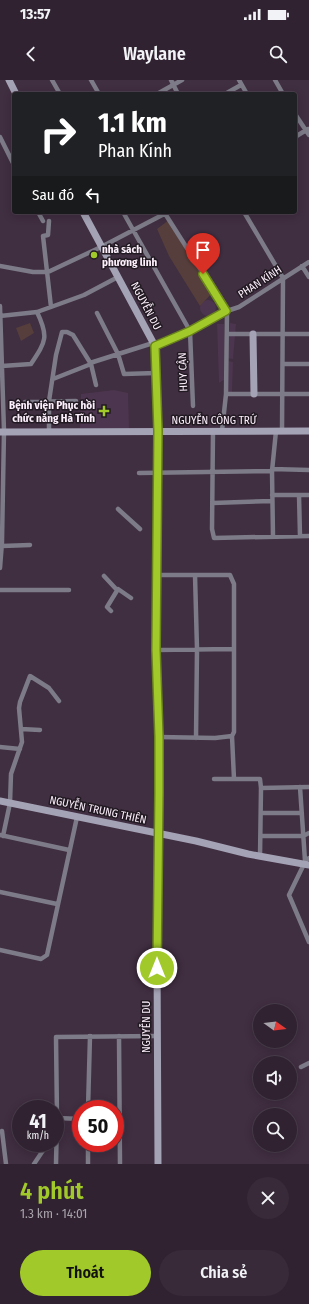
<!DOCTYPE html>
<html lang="vi">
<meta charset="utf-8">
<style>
body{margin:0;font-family:"Fira Sans Condensed",sans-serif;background:#382a39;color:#f1f3f6;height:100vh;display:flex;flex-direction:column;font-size:15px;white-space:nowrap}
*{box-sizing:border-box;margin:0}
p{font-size:13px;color:#a8a4ab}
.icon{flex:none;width:22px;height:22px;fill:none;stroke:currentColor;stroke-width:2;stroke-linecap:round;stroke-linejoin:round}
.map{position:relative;height:1084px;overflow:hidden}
.side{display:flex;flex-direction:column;background:#302231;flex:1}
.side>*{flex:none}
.hud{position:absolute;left:12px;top:12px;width:285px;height:122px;border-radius:4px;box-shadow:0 2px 10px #0003,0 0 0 1px #4b3f4d;background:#202124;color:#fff;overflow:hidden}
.needle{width:26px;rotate:105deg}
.tools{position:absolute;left:253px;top:924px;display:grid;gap:8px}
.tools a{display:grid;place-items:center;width:44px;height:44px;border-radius:50%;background:#302231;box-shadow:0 2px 10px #0003,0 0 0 1px #4b3f4d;font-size:20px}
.speed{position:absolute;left:12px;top:1020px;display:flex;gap:8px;font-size:20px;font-weight:700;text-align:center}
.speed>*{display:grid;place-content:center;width:52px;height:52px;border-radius:50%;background:#302231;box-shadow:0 2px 10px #0003,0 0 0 1px #4b3f4d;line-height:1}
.speed small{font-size:10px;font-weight:400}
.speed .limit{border:6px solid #d22;background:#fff;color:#111}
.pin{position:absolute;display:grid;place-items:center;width:34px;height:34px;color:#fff;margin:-41px -17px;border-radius:50% 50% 50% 0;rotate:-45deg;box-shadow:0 0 4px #0007}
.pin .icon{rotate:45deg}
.me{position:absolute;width:44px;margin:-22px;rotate:0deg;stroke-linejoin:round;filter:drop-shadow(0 0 3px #0008)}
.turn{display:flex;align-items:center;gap:14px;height:84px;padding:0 20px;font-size:18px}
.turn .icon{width:52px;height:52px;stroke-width:2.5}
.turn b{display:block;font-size:28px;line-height:34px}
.then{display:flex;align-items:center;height:38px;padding:0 20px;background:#0003;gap:8px;font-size:15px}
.round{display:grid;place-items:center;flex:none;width:42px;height:42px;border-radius:21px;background:#382a39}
.head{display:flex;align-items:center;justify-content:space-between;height:68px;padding:0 20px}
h1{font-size:24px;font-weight:600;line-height:30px;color:#a1c929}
.primary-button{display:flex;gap:8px;margin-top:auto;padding:8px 20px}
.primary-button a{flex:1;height:46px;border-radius:24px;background:#a1c929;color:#111;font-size:16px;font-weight:600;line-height:46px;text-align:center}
.primary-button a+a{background:#382a39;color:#f1f3f6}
.status{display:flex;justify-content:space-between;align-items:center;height:28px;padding:0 20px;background:#302231;direction:ltr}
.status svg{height:11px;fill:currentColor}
header{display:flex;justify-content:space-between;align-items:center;height:52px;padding:0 20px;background:#302231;font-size:18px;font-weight:600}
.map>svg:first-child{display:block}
</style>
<div class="status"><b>13:57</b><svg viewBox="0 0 49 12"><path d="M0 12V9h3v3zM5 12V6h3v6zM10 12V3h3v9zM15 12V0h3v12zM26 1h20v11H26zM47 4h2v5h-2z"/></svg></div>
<header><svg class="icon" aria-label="back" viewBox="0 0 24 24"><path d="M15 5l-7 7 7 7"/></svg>Waylane<svg class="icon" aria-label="search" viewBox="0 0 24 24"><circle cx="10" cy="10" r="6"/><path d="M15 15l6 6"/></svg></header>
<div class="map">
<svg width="309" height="1084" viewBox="0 0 309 1084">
<rect width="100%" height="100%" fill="#402e41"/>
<path fill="#4c354e" d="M200 228a8 8 0 1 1 16 0a8 8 0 1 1-16 0Z
M230 243 236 244 233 279 226 278Z
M217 244H224L225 299 219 303Z
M228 281 233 282 232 312H226Z
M114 310 128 313 129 348H80L81 314Z"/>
<path fill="#553e3b" d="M169 140 212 213 200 226 169 176 157 149Z
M30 243 34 253 21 261 16 248Z"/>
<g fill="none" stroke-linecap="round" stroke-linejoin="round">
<path stroke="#7c7b87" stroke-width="4.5" d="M52 0 60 14
M91 0 99 14
M171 0 178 14
M239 0 247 14
M275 0 283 14
M157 14 182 0
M225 14 241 5
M295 34 309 55
M0 57 14 85
M295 57 308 49
M38 132 43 141
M123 132 190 251 193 326
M164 132 227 231 226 314 222 351
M244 132 283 198 282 351
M49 141 48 155 43 156 51 227 84 215 118 197
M0 186 33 192H48L101 167 168 132
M302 186 309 197
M0 226 4 351 2 462 0 488
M37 232 51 227
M97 233 118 274 124 294 156 293
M0 236 37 232C49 257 46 261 31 284L2 286
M227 254H309
M155 266 190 251 227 231 239 227 309 182
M90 283 153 263
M283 284H309
M53 299 91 284
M226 314H309
M25 322 76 321
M49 351V321L56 275 62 252H67L73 255 91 284 96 305
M213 351 212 449 214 458 309 456
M272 389 309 390
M139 393 272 391
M272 415H309
M299 415 300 456
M213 423 272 421
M118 429 140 449
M273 457 272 391 276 351
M2 466 30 465
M157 495H230L234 504V652L232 656 234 699
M195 495 197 569 196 658
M104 496 117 510
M0 510H69
M111 531 107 527 118 509 131 518
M156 570 234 569
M21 649 40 650
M159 657 215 658 232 656
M0 667 20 669
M214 699H260L261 708
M300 707 305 781 309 778
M261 733H302
M0 755 69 770
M3 756 10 723 11 694 22 662 19 628 20 622 30 596 49 608 59 621
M261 756H303L309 753
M260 777 261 708 309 707
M305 782 289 815 309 862
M0 812 57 824
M0 870 41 879 47 875 77 737
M119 956 120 1084
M301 987 309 983
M88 1029 90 956
M81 1039 57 1038 56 957 158 956
M2 1051 6 1084
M88 1063V1084
M34 1084 48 1063
M56 1084 57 1038"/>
<path stroke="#a4a2b5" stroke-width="7" d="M9 0 16 14
M83 132 155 266 158 351 156 570 159 657 157 874 158 1084
M253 254 254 314
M0 352 309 351
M0 721 196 761 248 774 309 785"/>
</g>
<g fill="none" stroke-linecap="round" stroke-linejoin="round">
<g stroke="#69831b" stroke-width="10">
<path id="route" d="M157 888 159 713V657L156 570 158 351 155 266 190 251 226 231 203 194"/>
</g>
<use href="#route" stroke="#a1c929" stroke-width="7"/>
</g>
<g fill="#a1c929" stroke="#221a22" stroke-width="1.5">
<circle cx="94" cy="175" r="4"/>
<path d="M102 325h4v4h4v4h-4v4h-4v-4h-4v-4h4z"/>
</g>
<g text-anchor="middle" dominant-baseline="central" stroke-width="3" stroke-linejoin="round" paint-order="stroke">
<g font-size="11" font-weight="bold" fill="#fcf0fd" stroke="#221a22" text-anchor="start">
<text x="102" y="169">nhà sách<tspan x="102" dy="13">phương linh</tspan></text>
<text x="95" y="325" text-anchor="end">Bệnh viện Phục hồi<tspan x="95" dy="13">chức năng Hà Tĩnh</tspan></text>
</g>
<g font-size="11" fill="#fcf0fd" stroke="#221a22">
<text transform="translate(260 202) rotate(-33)">PHAN KÍNH</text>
<text transform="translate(146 226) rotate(62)">NGUYỄN DU</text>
<text transform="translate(183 292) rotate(-92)">HUY CẬN</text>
<text x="214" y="340">NGUYỄN CÔNG TRỨ</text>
<text transform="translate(98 730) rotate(12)">NGUYỄN TRUNG THIÊN</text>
<text transform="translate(146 947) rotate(-90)">NGUYỄN DU</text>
</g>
</g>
</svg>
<div class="tools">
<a><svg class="needle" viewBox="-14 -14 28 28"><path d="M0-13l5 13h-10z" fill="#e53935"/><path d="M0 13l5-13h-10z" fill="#a8a4ab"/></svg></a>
<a><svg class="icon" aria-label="sound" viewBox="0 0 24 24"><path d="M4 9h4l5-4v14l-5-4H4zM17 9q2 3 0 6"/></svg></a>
<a><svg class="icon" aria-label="search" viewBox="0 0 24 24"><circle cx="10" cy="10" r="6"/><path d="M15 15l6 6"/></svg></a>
</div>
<div class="speed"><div>41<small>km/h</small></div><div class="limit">50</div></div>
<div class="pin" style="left:203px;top:194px;background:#d93025"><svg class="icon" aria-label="arrive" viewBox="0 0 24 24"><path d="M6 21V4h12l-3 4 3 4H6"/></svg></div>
<svg class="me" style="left:157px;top:888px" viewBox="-20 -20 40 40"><circle r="17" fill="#a1c929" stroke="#fff" stroke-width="3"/><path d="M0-11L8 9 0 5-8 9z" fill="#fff"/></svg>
<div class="hud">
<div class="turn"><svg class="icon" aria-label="right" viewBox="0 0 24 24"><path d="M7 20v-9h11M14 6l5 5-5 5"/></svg><div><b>1.1 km</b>Phan Kính</div></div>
<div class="then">Sau đó<svg class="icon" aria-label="left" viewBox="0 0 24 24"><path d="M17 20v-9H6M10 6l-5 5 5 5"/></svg></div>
</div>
</div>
<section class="side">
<div class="head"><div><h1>4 phút</h1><p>1.3 km · 14:01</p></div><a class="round"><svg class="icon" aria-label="close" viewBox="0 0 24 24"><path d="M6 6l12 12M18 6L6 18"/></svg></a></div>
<div class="primary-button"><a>Thoát</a><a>Chia sẻ</a></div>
</section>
